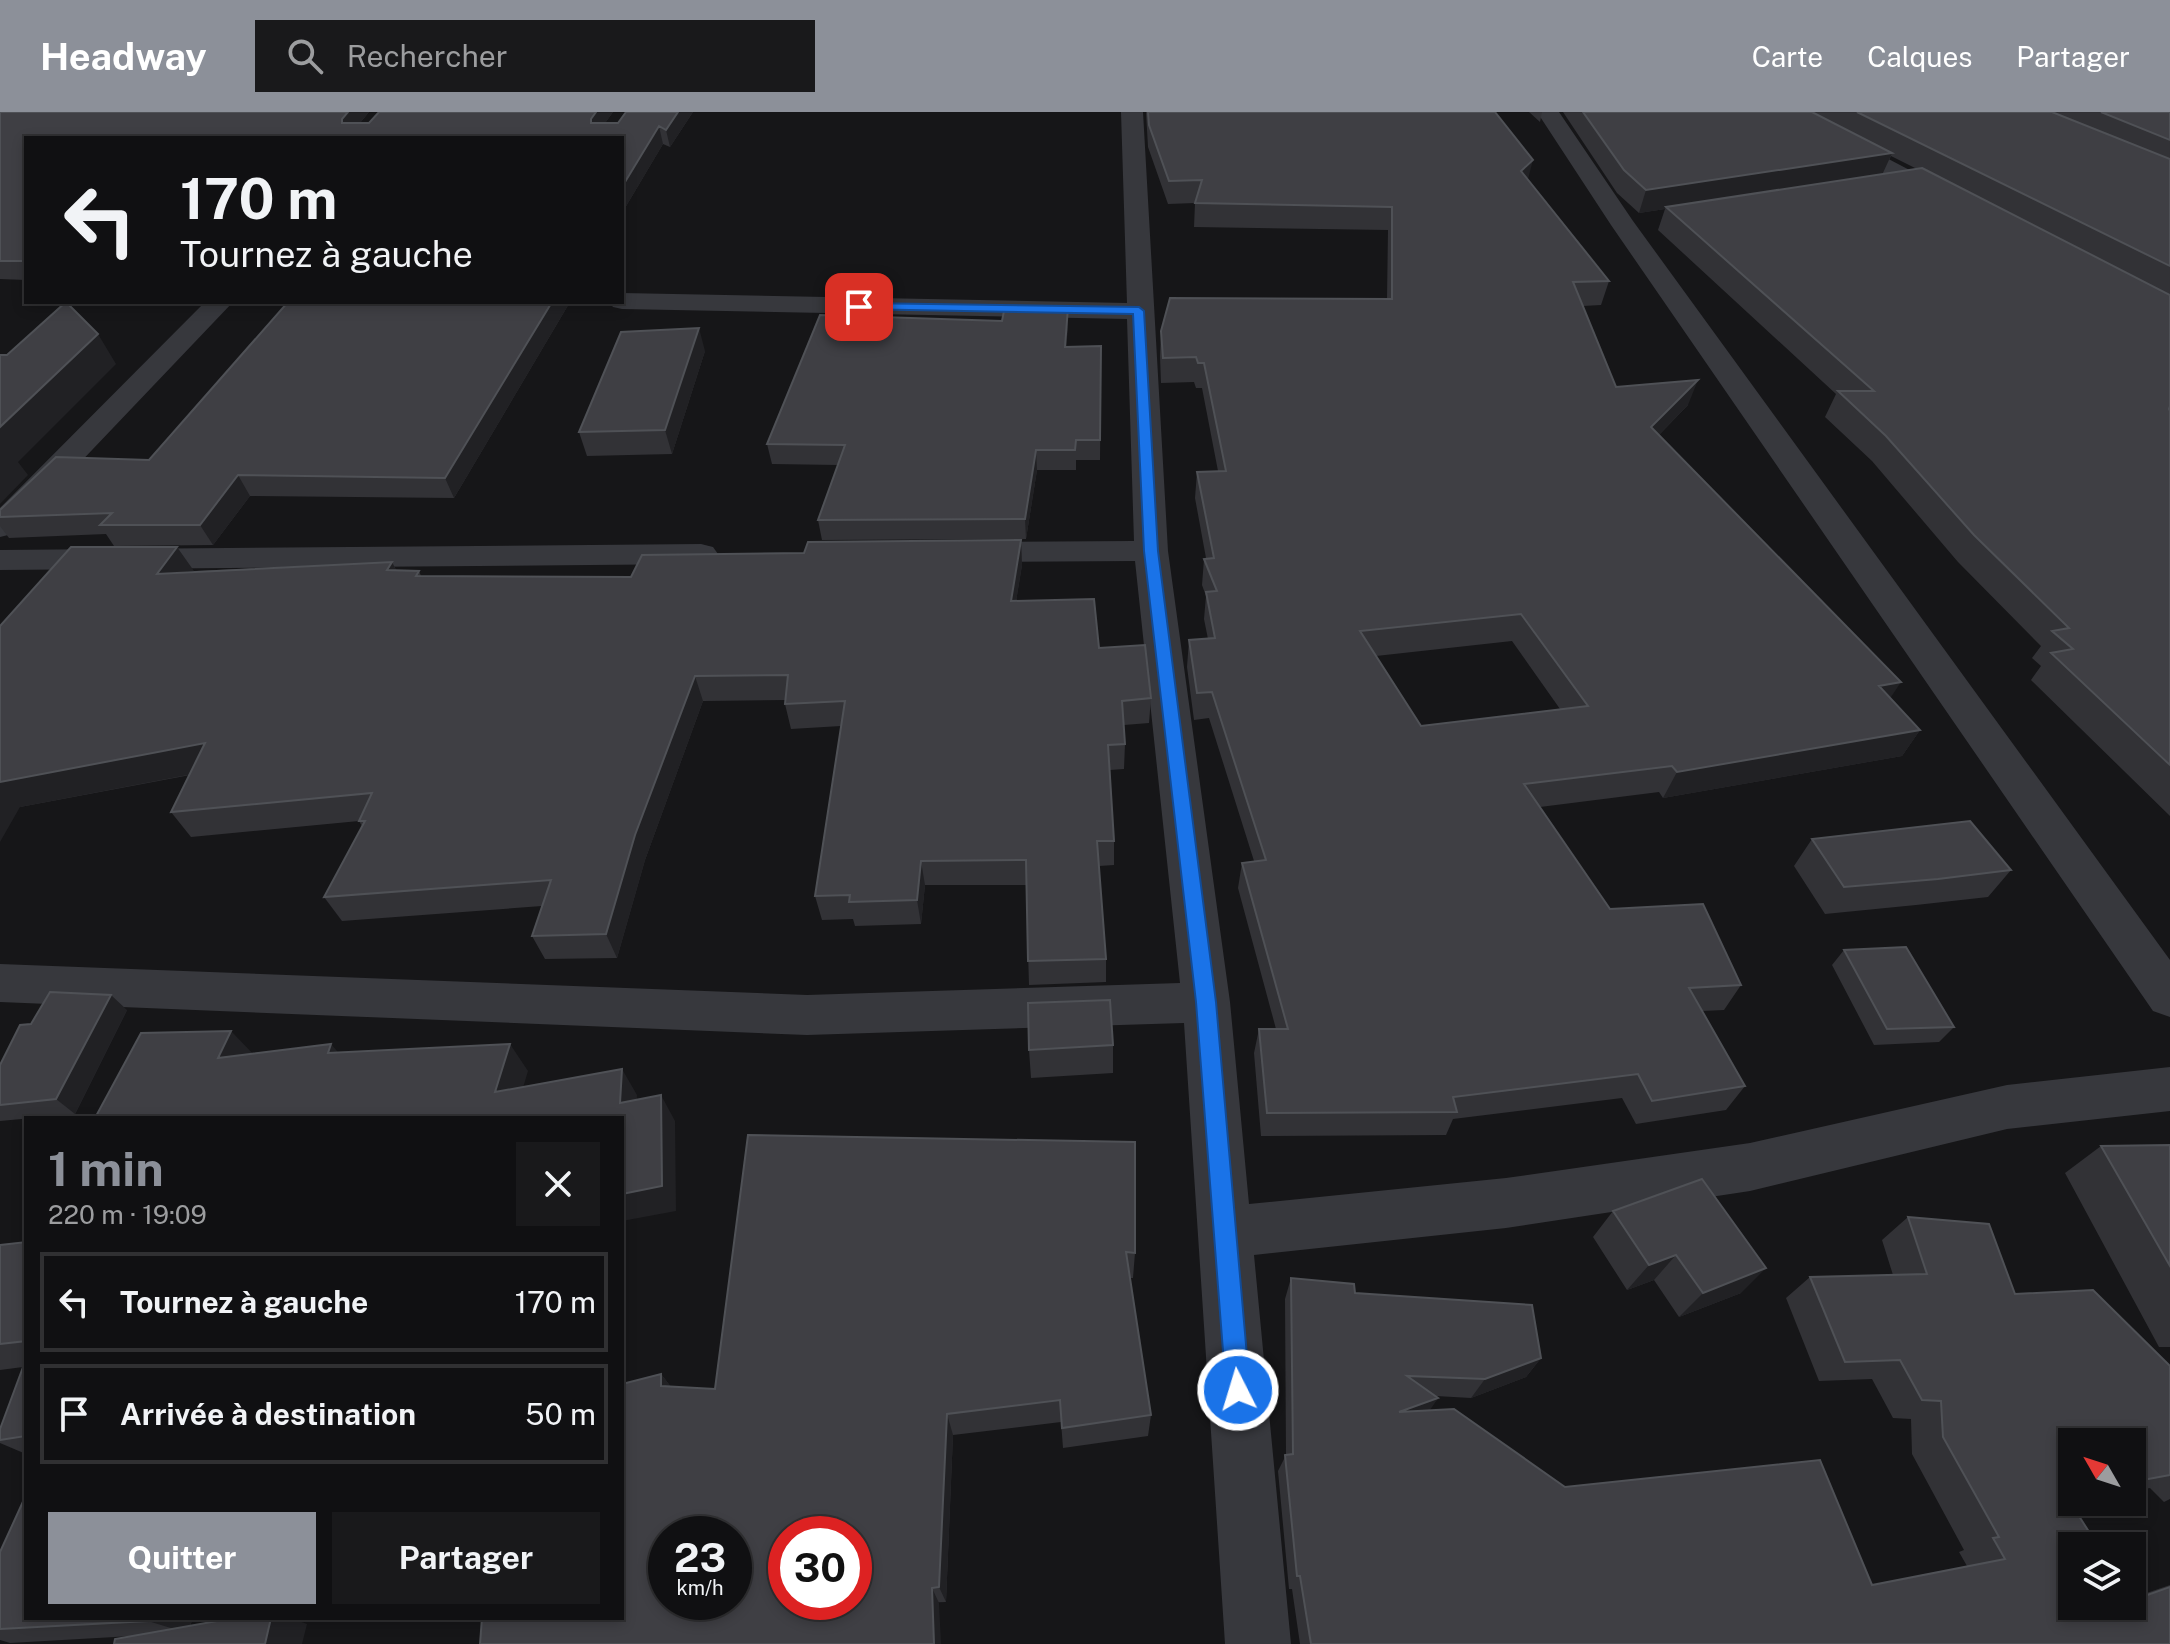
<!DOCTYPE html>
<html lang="fr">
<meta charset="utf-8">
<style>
body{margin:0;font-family:"Public Sans",sans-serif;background:#19191b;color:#f1f3f6;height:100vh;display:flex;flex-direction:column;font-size:30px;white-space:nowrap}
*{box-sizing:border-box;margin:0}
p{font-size:26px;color:#9c9d9f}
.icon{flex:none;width:44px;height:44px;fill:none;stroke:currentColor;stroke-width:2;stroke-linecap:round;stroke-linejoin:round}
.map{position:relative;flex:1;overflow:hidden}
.details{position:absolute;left:24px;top:1004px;width:600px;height:504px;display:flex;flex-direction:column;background:#101012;border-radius:0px;box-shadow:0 4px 12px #0003,0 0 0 2px #303032}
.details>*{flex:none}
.banner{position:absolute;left:24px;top:24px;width:600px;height:168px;border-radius:0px;box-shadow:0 4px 12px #0003,0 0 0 2px #303032;background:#101012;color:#f1f3f6;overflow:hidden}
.needle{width:52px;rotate:309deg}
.tools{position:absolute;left:2058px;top:1316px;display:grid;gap:16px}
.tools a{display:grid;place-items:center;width:88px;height:88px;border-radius:0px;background:#101012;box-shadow:0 4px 12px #0003,0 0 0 2px #303032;font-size:40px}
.speed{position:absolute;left:648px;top:1404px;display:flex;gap:16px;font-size:40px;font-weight:700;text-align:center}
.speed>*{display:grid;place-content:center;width:104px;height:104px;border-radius:50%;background:#101012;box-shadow:0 4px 12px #0003,0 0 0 2px #303032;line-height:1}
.speed small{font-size:20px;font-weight:400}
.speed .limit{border:12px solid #d22;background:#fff;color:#111}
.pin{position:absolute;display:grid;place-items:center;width:68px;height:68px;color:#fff;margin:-34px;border-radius:16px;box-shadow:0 4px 12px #0006}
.me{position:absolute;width:88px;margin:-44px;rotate:355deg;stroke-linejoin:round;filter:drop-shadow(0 0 6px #0008)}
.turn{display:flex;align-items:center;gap:28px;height:168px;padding:0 24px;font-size:36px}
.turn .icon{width:104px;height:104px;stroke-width:2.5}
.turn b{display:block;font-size:56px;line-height:68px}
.round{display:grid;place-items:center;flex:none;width:84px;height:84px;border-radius:0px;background:#19191b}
.headline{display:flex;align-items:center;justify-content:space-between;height:136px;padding:0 24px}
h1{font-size:48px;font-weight:700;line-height:60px;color:#8c9099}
.cta{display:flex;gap:16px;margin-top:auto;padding:16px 24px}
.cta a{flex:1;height:92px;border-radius:0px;background:#8c9099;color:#fff;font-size:32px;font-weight:700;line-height:92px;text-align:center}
.cta a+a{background:#19191b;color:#f1f3f6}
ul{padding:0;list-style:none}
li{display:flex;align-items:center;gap:24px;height:100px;margin:0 16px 12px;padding:0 8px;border:4px solid #303032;border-radius:0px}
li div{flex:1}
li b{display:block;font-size:30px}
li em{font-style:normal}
header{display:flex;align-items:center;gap:48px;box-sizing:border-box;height:112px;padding:0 40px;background:#8c9099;color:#fff}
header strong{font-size:38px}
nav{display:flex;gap:44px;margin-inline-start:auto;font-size:28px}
.search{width:560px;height:72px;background:#19191b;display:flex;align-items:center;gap:20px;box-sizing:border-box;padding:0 28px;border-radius:0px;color:#9c9d9f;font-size:30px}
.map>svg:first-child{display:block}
</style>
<header>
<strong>Headway</strong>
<div class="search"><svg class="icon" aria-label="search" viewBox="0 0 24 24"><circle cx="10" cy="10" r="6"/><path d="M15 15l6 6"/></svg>Rechercher</div>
<nav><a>Carte</a><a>Calques</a><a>Partager</a></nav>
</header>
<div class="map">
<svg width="2170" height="1532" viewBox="0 0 2170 1532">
<rect width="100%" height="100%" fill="#161618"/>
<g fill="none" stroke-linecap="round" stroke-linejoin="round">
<path fill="#37383d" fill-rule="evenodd" d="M1121 0H1143L1168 439 1230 890 1249 1092 1506 1066 1750 1031 2007 973 2170 955V999L2007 1017 1750 1079 1506 1116 1254 1143 1291 1532H1225L1184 911 807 923 0 890V852L807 883 1180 871 1135 449 962 450 950 447 945 440 950 433 962 430 1134 429 1127 207 622 197 613 195 609 190H622V181L1127 191Z
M1537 0H1559L1633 109 2170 848V905L2153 899 1611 113Z
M1772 0H1799L1959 84 1963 89 1959 94H1943L1776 4Z
M205 190H233L12 422 0 425V396Z
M701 432 713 435 718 442 713 449 701 452 0 458V438Z"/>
</g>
<path fill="#323236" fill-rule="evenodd" d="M0 0H369L360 11H369L379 0H613L605 11H618L693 0 670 35 663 32 622 101V26H26V168L0 167Z
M1146 0H1495L1528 68 1609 169 1601 193 1583 194 1616 275 1688 293 1659 323 1890 586 1920 618 1902 644 1663 686 1659 680 1540 695 1610 797 1741 873 1724 898 1702 899 1745 974 1726 998 1636 1012 1622 986 1453 1007 1446 1023 1261 1024 1254 941 1259 917H1276L1238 776 1242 751 1254 749 1209 606 1194 608 1187 555 1189 528 1208 527 1204 507 1206 484 1202 473 1204 447 1206 446 1195 386 1197 360 1218 359 1202 276H1196L1194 270 1161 271 1160 244 1161 219 1387 187 1388 118 1194 115 1195 91 1168 92 1148 35ZM1512 529 1560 597 1421 614 1376 544Z
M1529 0H1542L1540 10Z
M1563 0H2170V704L2031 568 2041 554 2032 546 2041 534 1958 450 1872 349 1825 305 1836 282 1658 118 1665 97 1639 101 1617 81ZM1891 44 1917 57 1882 62Z
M288 190H570L454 386 250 384 213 433 114 434 106 422 9 426 0 414V398L149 348Z
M1068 214 1066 235 1101 234 1100 348H1076V358H1037L1026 427 822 428 818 408 838 353 772 352 767 332Z
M705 239 672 342 587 344 579 320Z
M1021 428 1022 453 1016 489 1099 536 1151 586 1149 611 1124 613 1125 632 1124 657 1110 658 1114 729V753L1099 754 1106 847V870L1029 873 1026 773H925L921 812 855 814 853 807 822 808 815 784 841 614 791 617 785 592V588L703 589 645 748 617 846 545 847 532 824 542 794 342 809 324 785 362 714 359 709 191 725 171 700 190 663 20 695 194 459 392 450 396 458 419 459 421 464 631 465 804 441Z
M1812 727 2011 758 1988 785 1916 793 1825 802 1794 754Z
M1844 838 1954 915 1939 930 1874 933 1832 853Z
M127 898 75 1002 0 1009V953Z
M1113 933V961L1031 966 1029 938Z
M748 1023 1135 1141 1133 1166H1130L1151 1303 1148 1324 1063 1336 1061 1310 953 1323 946 1490 482 1506 661 1262 671 1275 715 1277Z
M2170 1033V1235H2159L2065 1061 2101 1034Z
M1613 1099 1741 1181 1679 1205 1654 1168 1627 1178 1593 1125Z
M1908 1105 2015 1182 2170 1254V1387L2164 1390 2150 1376 2132 1379V1330H2072V1390H2070L2132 1486 2170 1473V1532H1300L1292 1477H1289L1278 1359 1286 1343 1285 1187 1291 1166 1355 1181 1541 1246 1526 1265 1471 1286 1436 1284 1438 1286 1429 1298 1565 1375 1872 1473 1967 1454 1959 1440 1964 1438 1912 1342 1911 1307 1893 1306 1872 1267 1819 1269 1786 1186 1810 1165 1893 1163 1882 1128Z
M26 1130V1342L0 1331V1317L23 1255 0 1258V1133Z
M0 1440 26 1506H193L190 1514 307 1512 132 1524 10 1531 0 1528Z"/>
<path fill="#212124" d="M348 0H369L349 24 342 11V7Z
M596 0H613L596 24 591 7Z
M678 0H693L670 35 666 18Z
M659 14 663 32 622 101V75Z
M1892 41 1882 63 1666 95 1665 97 1639 101 1646 78Z
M1533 48 1527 71 1521 59Z
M552 190H570L454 386 445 366Z
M1068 195V214L1065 255V235Z
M699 216 705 239 672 342 665 318Z
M98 222 116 252 18 350 28 363 0 392V315Z
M1698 268 1688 293 1641 341 1651 315Z
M1036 338 1037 358 1026 427 1025 407Z
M238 363 250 384 213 433 200 413Z
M1021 428 1022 453 1012 514 1011 489Z
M177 435 194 459 157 462Z
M392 450 404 475 387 458Z
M695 564 703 589 645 748 617 846 606 822 635 723Z
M1901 570 1883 597 1879 574Z
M1920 618 1902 644 1663 686 1677 660Z
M205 631 224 656 20 695 0 730V670Z
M921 749 925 773 921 812 917 788Z
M111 883 127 898 75 1002 56 987Z
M231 919 257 946H218Z
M331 932 354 959 328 941Z
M510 932 528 959 514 1006 495 980Z
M622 957 637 983 635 1017 620 991Z
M661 983 675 1009 676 1099 622 1109V1082Z
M1676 1143 1654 1168 1627 1178 1649 1153Z
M1766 1156 1741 1181 1679 1205 1703 1181Z
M1541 1246 1526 1265 1471 1286 1485 1267Z
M661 1262 678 1284 661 1274Z
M1438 1286 1426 1304 1399 1300Z
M947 1302 953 1323 946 1490 939 1475Z
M932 1476 939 1491 941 1532H934Z
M149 1506H193L187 1521 148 1509Z
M271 1506H291L307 1512 302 1532H265Z"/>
<path fill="#3f3f44" stroke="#4f5156" stroke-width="2" fill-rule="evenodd" d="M0 0H348L342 7V11H369L379 0H596L591 7V11H618L626 0H678L666 18 659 14 622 75V26H26V149H0Z
M1148 0H1495L1533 48 1521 59 1609 169 1573 170 1616 275 1698 268 1651 315 1901 570 1879 574 1920 618 1677 660 1672 654 1524 672 1610 797 1703 792 1741 873 1689 876 1745 974 1652 989 1638 962 1453 985 1457 1000 1267 1001 1259 917H1288L1242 751 1266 748 1212 580 1197 581 1189 528 1215 526 1206 480 1217 479 1204 447 1214 446 1197 360 1226 359 1204 251H1198L1196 245 1163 246 1161 219 1170 186 1392 187V95L1195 91 1202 68 1169 69 1149 13ZM1521 502 1588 594 1421 614 1360 519Z
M1583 0H1812L1892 41 1646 78 1624 58Z
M1857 0H2052L2170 47V154Z
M2101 0H2170V28Z
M1922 56 2170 183V294L2169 297 2170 299V653L2051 541 2073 537 2052 519 2069 516 1974 423 1886 324 1838 279H1874L1666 95Z
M66 190 98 222 0 315V243H7Z
M288 190H552L445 366 238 363 200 413H100L112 401 0 405V398L56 345 149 348Z
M1005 194 1068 195 1065 235 1101 234 1100 328H1076L1075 338H1036L1025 407 818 408 845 333 767 332 820 203 1002 209Z
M699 216 665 318 579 320 621 220Z
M1021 428 1011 489 1094 487 1099 536 1145 533 1151 586 1122 589 1125 632 1108 633 1114 729H1097L1106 847 1028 849 1026 748 921 749 917 788 849 790 850 783 815 784 845 589 785 592 788 563 695 564 635 723 606 822 532 824 551 768 324 785 365 709H359L372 681 171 700 205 631 0 670V514L71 435H177L157 462 392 450 387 458 419 459 416 464 631 465 642 443 804 441 808 430Z
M1970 709 2011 758 1938 767 1844 775 1812 727Z
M1906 835 1954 915 1887 917 1844 838Z
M50 880 111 883 56 987 0 993V953L20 913 31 912Z
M1110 888 1113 933 1029 938 1028 891Z
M231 919 218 946 331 932 328 941 510 932 495 980 622 957 620 991 661 983 662 1074 622 1082V1006H95L141 921Z
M748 1023 1135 1030V1141L1126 1140 1151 1303 1062 1316 1060 1288 947 1302 939 1475 932 1476 934 1532H480L482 1506H622V1272L661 1262V1274L715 1277ZM666 1422H734V1490H666ZM786 1422H854V1490H786Z
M2170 1033V1154L2101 1034Z
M1702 1067 1766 1156 1703 1181 1676 1143 1649 1153 1613 1099Z
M1908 1105 1989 1112 2015 1182 2093 1178 2170 1254V1363L2132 1370V1330H2072V1381L2065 1382 2098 1434H2072V1494H2132V1487L2133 1488 2170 1475V1532H1311L1300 1464H1297L1285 1343 1293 1342 1291 1166 1354 1172 1355 1181 1532 1193 1541 1246 1485 1267 1407 1264 1438 1286 1399 1300 1454 1297 1565 1375 1820 1348 1872 1473 2005 1447 1993 1426 1999 1425 1943 1325 1941 1289 1922 1288 1900 1248 1845 1250 1810 1165 1927 1162Z
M26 1130V1229L0 1232V1133Z
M26 1247V1324L0 1328V1317Z
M26 1383V1506H149L148 1509 0 1517V1440Z
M234 1506H271L265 1532H114L115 1527Z"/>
<path fill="#1a73e8" stroke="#114b97" stroke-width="2" d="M859 191 1139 195 1144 199 1158 439 1216 890 1250 1278 1246 1287 1238 1291 1229 1287 1226 1278 1196 890 1144 439 1133 202 855 197V192Z"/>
</svg>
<div class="tools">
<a><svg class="needle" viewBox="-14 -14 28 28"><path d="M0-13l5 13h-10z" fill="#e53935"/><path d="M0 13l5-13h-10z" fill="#9c9d9f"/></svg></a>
<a><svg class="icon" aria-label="layers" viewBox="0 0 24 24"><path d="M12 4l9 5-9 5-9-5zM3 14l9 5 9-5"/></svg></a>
</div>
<div class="speed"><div>23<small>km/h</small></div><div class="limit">30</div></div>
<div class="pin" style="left:859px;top:195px;background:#d93025"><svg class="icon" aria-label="arrive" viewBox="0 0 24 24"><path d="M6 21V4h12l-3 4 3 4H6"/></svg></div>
<svg class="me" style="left:1238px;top:1278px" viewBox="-20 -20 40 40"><circle r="17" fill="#1a73e8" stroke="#fff" stroke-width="3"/><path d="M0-11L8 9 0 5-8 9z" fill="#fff"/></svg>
<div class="banner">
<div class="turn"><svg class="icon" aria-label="left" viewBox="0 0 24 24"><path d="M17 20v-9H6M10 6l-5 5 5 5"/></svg><div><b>170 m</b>Tournez à gauche</div></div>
</div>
<section class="details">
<div class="headline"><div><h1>1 min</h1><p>220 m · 19:09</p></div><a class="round"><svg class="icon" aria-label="close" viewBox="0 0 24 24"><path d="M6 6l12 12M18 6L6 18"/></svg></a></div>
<ul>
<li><svg class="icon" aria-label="left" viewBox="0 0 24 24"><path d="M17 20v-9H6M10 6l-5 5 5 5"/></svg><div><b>Tournez à gauche</b></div><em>170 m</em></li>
<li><svg class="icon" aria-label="arrive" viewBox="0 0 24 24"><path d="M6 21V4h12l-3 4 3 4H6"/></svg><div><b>Arrivée à destination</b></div><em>50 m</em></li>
</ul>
<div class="cta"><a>Quitter</a><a>Partager</a></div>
</section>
</div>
